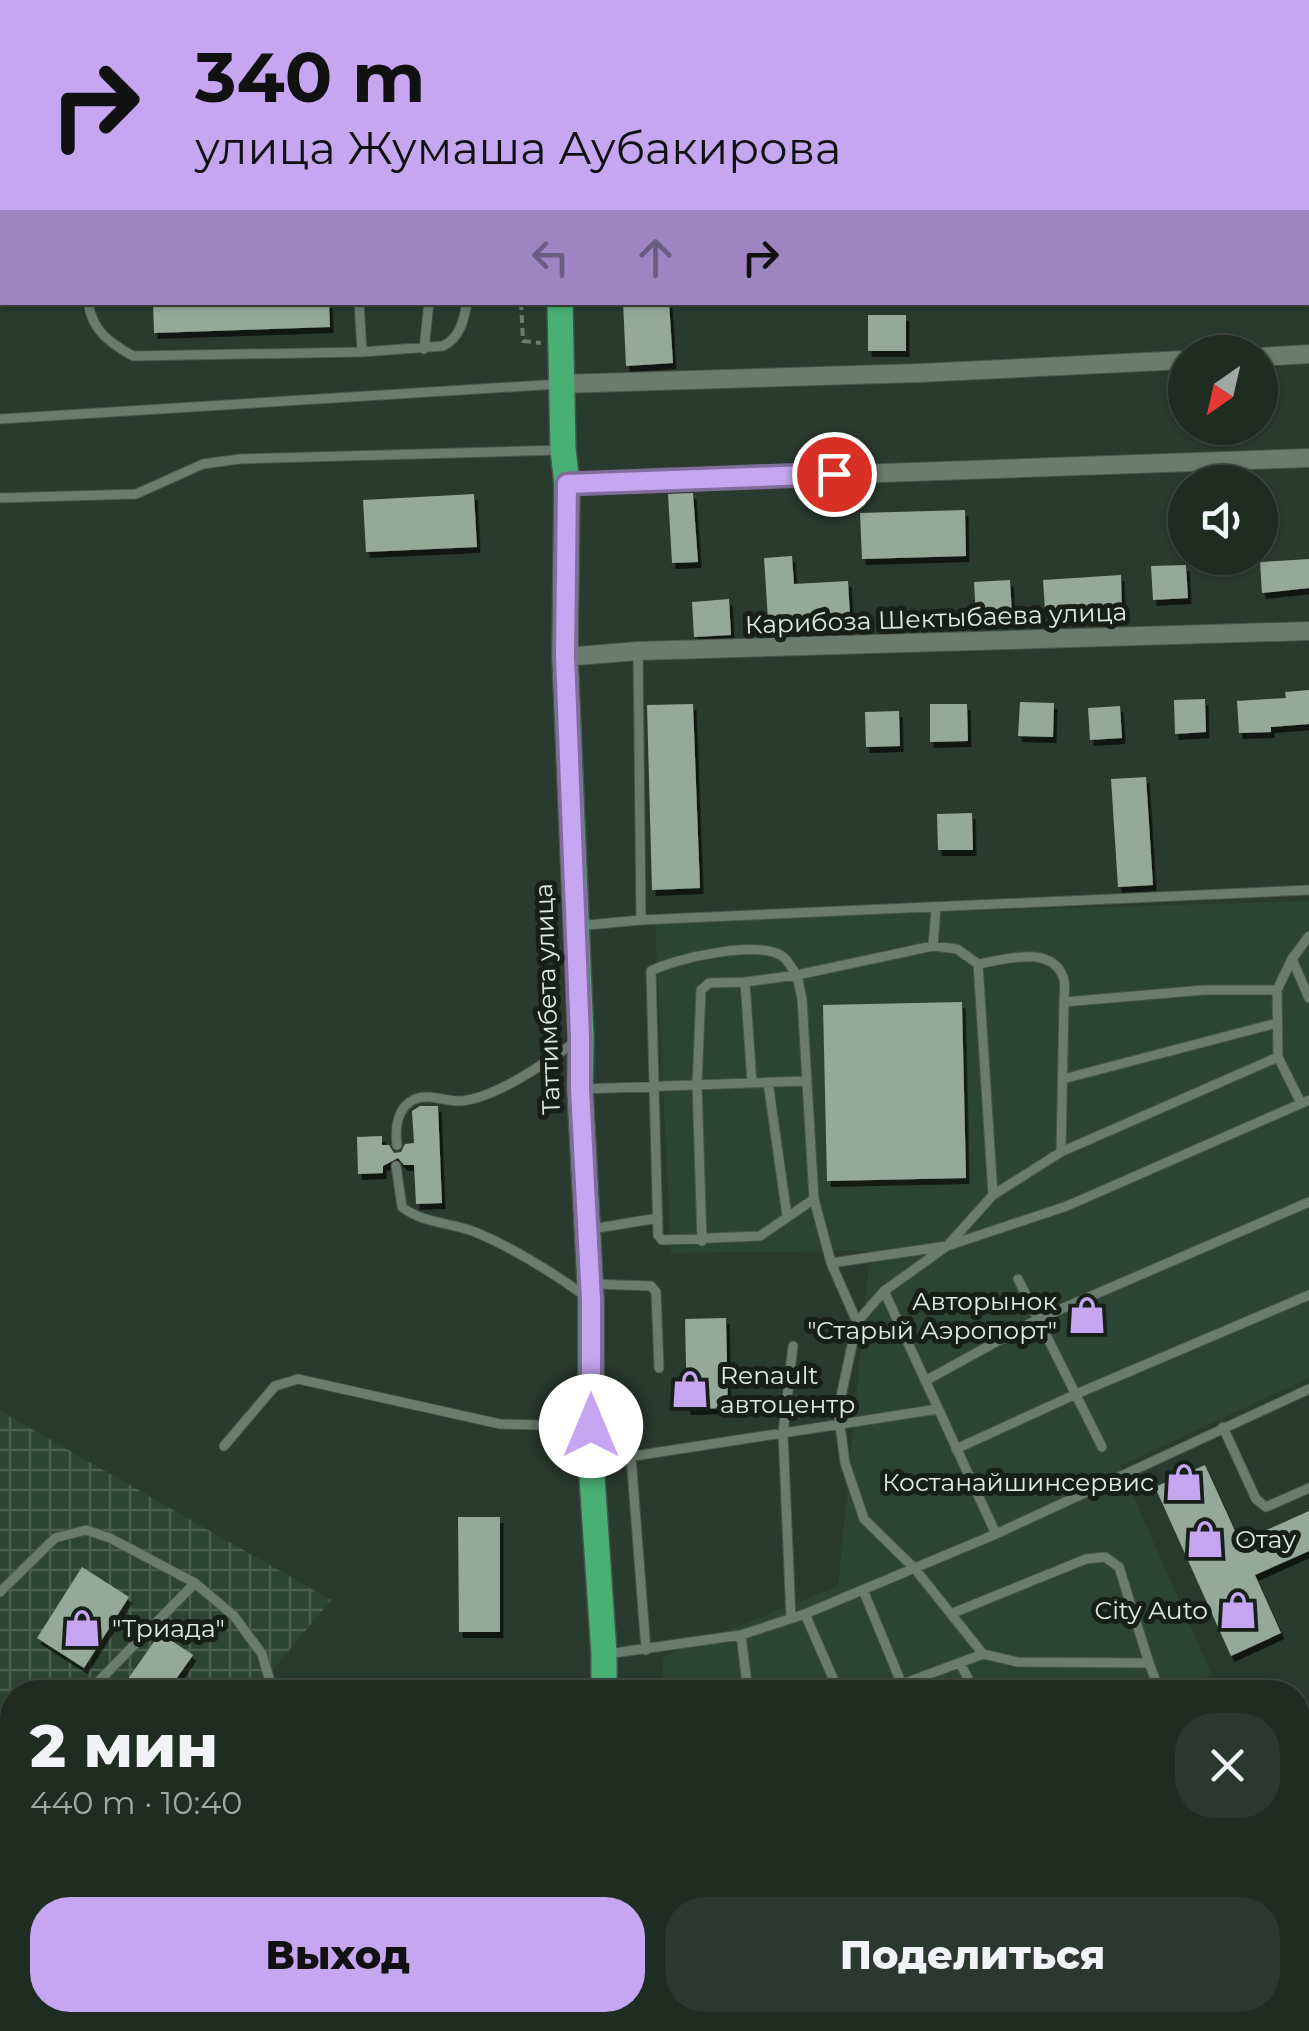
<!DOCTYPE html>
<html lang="ru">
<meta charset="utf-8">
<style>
body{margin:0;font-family:Montserrat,sans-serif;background:#2c382f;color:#f1f3f6;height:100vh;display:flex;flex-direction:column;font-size:38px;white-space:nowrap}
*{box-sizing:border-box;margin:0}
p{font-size:32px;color:#a1a7a5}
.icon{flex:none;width:55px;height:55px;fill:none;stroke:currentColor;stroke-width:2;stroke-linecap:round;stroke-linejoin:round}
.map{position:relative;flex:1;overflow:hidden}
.side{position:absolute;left:0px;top:1680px;width:1310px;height:352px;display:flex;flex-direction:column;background:#1f2c22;border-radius:40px 40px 0 0;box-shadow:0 2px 8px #0004,0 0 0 2px #3c4840}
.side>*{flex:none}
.top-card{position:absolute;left:0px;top:0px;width:1310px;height:305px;box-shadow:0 2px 8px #0004,0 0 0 2px #3c4840;background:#c6a6f0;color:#111;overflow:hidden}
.needle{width:65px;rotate:214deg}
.buttons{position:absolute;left:1168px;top:335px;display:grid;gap:20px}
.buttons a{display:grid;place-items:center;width:110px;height:110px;border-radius:50%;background:#1f2c22;box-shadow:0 2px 8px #0004,0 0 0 2px #3c4840;font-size:50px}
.pin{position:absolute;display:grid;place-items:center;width:85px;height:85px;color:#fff;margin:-42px;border:5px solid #fff;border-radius:50%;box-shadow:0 2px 10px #0007}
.me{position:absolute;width:110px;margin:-55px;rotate:0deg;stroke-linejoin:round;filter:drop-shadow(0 0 8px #0008)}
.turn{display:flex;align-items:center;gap:35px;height:210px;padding:0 30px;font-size:45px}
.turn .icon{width:130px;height:130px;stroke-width:2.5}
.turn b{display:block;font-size:70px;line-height:85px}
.lanes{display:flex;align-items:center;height:95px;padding:0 30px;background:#0003;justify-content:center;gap:50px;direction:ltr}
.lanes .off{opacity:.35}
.round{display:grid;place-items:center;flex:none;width:105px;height:105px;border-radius:40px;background:#2c382f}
.overview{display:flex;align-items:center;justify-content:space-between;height:170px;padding:0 30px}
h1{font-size:60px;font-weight:800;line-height:75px}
.button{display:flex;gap:20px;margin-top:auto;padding:20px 30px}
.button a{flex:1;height:115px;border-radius:40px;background:#c6a6f0;color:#111;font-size:40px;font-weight:800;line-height:115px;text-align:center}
.button a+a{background:#2c382f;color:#f1f3f6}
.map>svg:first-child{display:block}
</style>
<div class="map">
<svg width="1309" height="2031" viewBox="0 0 1309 2031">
<defs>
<pattern id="industrial-grid" width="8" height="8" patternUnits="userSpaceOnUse" patternTransform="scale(2.5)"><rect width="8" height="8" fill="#2c4433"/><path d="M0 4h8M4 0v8" fill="none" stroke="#4a5f50"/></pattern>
<filter id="shadow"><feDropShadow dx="3.5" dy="6" stdDeviation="0" flood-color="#0009"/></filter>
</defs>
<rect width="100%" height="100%" fill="#293a2e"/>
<path fill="#2c4433" d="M1309 901V1378L1120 1466 1212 1675 1170 1692H664L662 1657 838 1586 870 1251 671 1253 655 920Z"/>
<path fill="url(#industrial-grid)" d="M0 1411 331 1600 254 1692H12V1860L0 1851Z"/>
<path fill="#95a99a" filter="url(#shadow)" d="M153 302H329L330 327 154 333Z
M623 302H669L673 363 626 366Z
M868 315H906V351H868Z
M693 493 698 562 672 563 668 494Z
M474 494 477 547 366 552 363 500Z
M965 510 966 556 862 559 860 513Z
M792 556 794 584 848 581 851 632 769 635 764 558Z
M1309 559V588L1262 593 1260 562Z
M1186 565 1188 598 1153 600 1151 566Z
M1121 575 1122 611 1087 612V609L1045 611 1043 580Z
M1010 580 1012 614 976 617 974 582Z
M729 599 731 635 694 637 692 602Z
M1309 690V724L1271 727V732L1239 733 1237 701 1286 698 1285 692Z
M1205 699 1206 732 1175 734 1174 700Z
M1020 702 1054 703 1053 737 1018 736Z
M693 704 700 888 652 890 647 705Z
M930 704H967L968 741 930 742Z
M1120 706 1122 738 1090 740 1088 708Z
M899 711 900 746 866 747 865 712Z
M1146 777 1153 885 1118 887 1111 779Z
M972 813 973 850H938L937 814Z
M962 1002 966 1178 827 1181 823 1005Z
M420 1106H438L442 1203 416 1204 414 1165H404L398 1158 383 1166V1173L358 1174 357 1137 382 1136V1145H389L394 1153 401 1152 405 1144 414 1143 412 1111Z
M726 1318 728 1408 687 1409 685 1319Z
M1205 1465 1240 1542 1309 1511V1551L1255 1575 1281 1633 1231 1656 1155 1487Z
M458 1517H500V1632H459Z
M82 1567 129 1597 84 1668 37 1638Z
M160 1633 193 1655 167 1692H119Z"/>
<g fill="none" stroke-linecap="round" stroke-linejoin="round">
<g stroke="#46554b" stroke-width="11">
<path id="service" d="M1 0 2 16
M335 0 336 2
M55 2V0
M440 2V0
M0 88 2 89
M88 302C92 331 110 343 133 356L362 352 443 346C460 338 464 320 467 302
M359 302 362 352
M424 349 429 302
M0 419 558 384
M0 498 136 494 203 464 240 459 560 450
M638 652 641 920
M577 926 641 920 1309 890
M933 946 936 908
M1292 959 1309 998
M978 964 993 1195
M1277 990 1278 1057 1301 1103
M1063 1079 1277 1023
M768 1082 787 1216
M752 1083 745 982 797 975C792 969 788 960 782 956 757 940 676 958 651 971L658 1235 662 1240 760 1236 814 1199
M583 1089 805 1081
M397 1145C395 1128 397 1107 415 1099 428 1093 447 1102 461 1101 497 1098 549 1060 578 1040
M1061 1152 1064 1002
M396 1166 402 1207C424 1224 450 1222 475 1232 514 1248 550 1271 584 1295
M592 1229 658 1218
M702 1241 697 1085 701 990 709 983 745 982
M831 1263 947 1246 1067 1206 1309 1100
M1018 1279 1102 1447
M593 1284 651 1286 656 1292 659 1368
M884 1291 996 1534
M857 1322 831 1263 814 1199 802 999 797 975 933 946 957 949 978 964C1003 960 1051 944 1063 977 1066 983 1064 994 1064 1002L1204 990H1277L1292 959 1309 936
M925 1381 1038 1319 1309 1202
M1223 1427 1256 1499 1266 1507 1309 1488
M224 1446 275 1386 298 1379 500 1424 588 1426
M956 1449 1074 1395 1309 1295
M631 1457 646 1650
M595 1462 938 1409
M863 1590 905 1692
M0 1592 55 1538 86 1530 110 1538 195 1583 234 1616 262 1654 273 1692
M953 1613 1086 1559 1105 1557 1119 1567 1149 1663
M805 1614 839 1692
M791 1618 783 1433 793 1346
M741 1635 748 1692
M607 1654 741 1635 805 1614 996 1534 1309 1389
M960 1663 975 1692
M88 1692 195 1583
M881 1692 983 1654
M1160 1692 1149 1663 1018 1662 983 1654 915 1569 864 1519 845 1463 838 1410 857 1322 884 1291 947 1246 993 1195 1061 1152 1278 1057
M1298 1761 1309 1791
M0 1892H12
M348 2020 383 2031
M555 2031 585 2020
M1027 2031 1032 2020"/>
</g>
<g stroke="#46554b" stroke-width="20">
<path id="minor" d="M1308 184H1309
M1260 357 1309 354
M561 384 919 373 1185 360
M567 484 1309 458
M565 657 638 651 1309 631"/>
</g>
<g stroke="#46554b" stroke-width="25">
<path id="tertiary" d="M1298 1736 1309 1732"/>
</g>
<g stroke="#46554b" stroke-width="28">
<path id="primary" d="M550 0V2
M560 302 563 449 567 484 565 657 581 1038 580 1089 591 1300V1463L604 1654V1692
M590 2031 592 2020"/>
</g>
<path stroke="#6d7c71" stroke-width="4" stroke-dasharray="8 5" stroke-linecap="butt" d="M506 0V2
M521 302 523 341 541 343"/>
<use href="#service" stroke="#697c6e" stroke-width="9"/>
<use href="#minor" stroke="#697c6e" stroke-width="18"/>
<use href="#tertiary" stroke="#697c6e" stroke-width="22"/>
<use href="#primary" stroke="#49b075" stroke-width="25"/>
</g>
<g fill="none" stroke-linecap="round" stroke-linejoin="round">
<g stroke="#816c9c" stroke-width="25">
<path id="route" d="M591 1426V1300L580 1089V1038L565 656 567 484 834 474"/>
</g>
<use href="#route" stroke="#c6a6f0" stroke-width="18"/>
</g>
<defs>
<g id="shop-bare" transform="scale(3)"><path d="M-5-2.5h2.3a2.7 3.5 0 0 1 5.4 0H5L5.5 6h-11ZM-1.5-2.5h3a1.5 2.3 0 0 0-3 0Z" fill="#c6a6f0" stroke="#171f19" stroke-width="2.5" paint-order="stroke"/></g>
</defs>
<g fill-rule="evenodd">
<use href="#shop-bare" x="1087" y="1315"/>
<use href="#shop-bare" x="690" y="1389"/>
<use href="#shop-bare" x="1184" y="1482"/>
<use href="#shop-bare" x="1205" y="1539"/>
<use href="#shop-bare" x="1238" y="1610"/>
<use href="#shop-bare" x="82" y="1628"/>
</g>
<g text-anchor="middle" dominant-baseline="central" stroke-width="10" stroke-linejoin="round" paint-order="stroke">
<g font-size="25" fill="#e0eae2" stroke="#171f19">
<text transform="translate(936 618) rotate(-2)">Карибоза Шектыбаева улица</text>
<text transform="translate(547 999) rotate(-92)">Таттимбета улица</text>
</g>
<g font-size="25" fill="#e0eae2" stroke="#171f19" text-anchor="end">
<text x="1057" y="1301">Авторынок<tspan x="1057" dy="29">"Старый Аэропорт"</tspan></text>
<text x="720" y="1375" text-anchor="start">Renault<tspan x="720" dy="29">автоцентр</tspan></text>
<text x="1154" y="1482">Костанайшинсервис</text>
<text x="1235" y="1539" text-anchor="start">Отау</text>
<text x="1208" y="1610">City Auto</text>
<text x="112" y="1628" text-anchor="start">"Триада"</text>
</g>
</g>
</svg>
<div class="buttons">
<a><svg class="needle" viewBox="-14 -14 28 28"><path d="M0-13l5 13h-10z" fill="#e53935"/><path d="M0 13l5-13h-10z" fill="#a1a7a5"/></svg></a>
<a><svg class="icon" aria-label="sound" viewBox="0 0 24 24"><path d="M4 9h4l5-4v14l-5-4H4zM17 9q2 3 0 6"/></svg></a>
</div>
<div class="pin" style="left:834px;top:474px;background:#d93025"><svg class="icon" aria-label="arrive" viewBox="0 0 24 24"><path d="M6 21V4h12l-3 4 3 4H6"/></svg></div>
<svg class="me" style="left:591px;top:1426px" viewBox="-20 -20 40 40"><circle r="19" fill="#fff"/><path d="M0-13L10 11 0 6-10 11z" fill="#c6a6f0"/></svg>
<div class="top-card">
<div class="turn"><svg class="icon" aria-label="right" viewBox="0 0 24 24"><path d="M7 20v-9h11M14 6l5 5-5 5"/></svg><div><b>340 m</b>улица Жумаша Аубакирова</div></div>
<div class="lanes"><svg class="icon off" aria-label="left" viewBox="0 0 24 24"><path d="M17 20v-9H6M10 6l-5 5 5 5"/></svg><svg class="icon off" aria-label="ahead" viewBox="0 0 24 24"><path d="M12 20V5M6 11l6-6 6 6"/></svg><svg class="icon" aria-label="right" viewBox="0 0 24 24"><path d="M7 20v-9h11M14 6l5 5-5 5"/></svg></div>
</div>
<section class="side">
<div class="overview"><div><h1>2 мин</h1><p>440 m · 10:40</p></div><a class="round"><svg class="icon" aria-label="close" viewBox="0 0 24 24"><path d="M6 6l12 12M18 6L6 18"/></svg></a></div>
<div class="button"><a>Выход</a><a>Поделиться</a></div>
</section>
</div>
